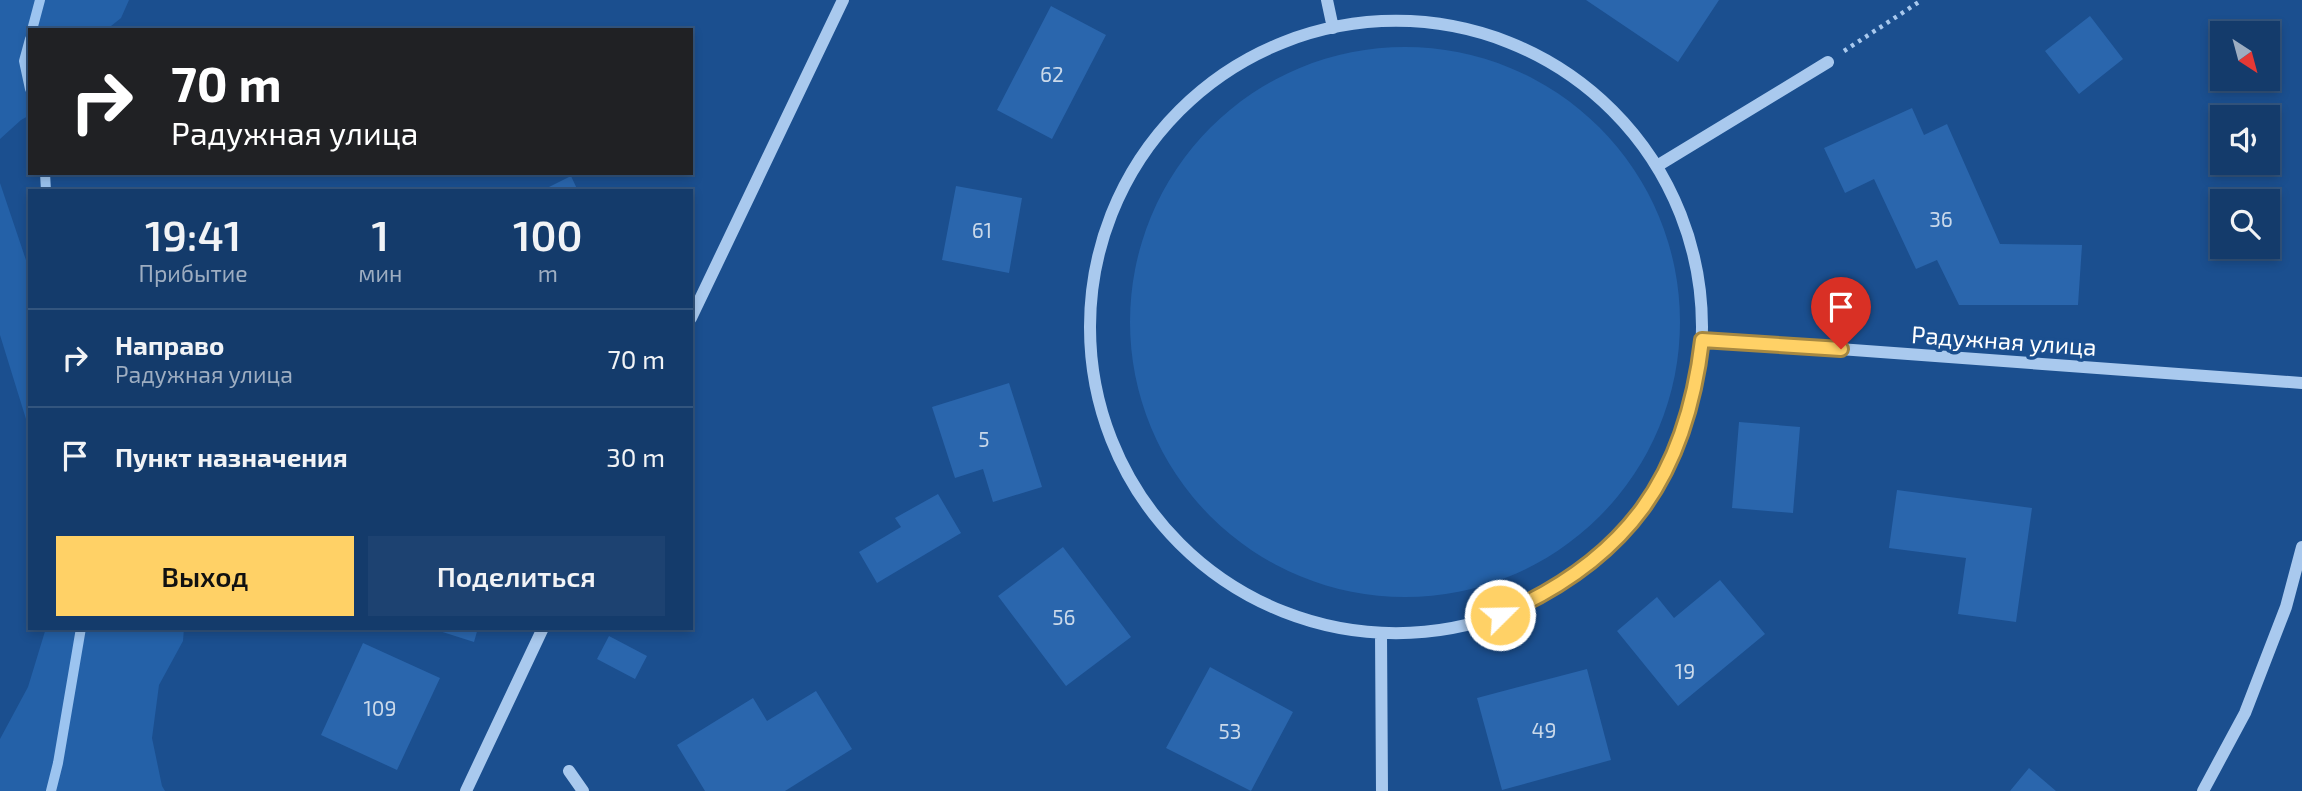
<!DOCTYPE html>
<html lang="ru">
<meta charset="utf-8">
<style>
body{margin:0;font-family:"Exo 2",sans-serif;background:#1d4271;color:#f1f3f6;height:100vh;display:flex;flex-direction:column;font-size:26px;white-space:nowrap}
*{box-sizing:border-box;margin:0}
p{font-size:23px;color:#9dadc1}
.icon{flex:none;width:38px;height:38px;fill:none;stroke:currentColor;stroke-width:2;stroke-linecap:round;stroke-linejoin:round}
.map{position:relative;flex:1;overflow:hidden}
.details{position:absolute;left:28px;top:189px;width:665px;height:441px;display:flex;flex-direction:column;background:#143b6b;border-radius:0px;box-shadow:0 4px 10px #0003,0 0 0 2px #33557e}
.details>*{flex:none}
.top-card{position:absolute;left:28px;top:28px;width:665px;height:147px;border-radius:0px;box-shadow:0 4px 10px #0003,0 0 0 2px #33557e;background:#202124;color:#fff;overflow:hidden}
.needle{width:46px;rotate:144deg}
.controls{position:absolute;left:2210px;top:21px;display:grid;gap:14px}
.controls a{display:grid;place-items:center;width:70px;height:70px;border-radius:0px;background:#143b6b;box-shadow:0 4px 10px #0003,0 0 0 2px #33557e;font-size:35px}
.pin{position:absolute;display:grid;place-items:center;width:60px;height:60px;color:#fff;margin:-72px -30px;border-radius:50% 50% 50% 0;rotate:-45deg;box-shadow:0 0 7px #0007}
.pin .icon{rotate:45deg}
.me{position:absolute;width:77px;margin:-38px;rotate:67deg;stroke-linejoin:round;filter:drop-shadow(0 0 5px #0008)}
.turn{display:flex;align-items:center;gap:24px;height:147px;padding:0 28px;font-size:32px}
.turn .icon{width:91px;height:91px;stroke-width:2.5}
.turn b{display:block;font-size:49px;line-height:60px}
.eta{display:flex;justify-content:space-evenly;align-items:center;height:119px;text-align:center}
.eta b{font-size:42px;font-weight:600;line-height:49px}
.cta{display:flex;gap:14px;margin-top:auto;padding:14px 28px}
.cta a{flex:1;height:80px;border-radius:0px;background:#ffd166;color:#111;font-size:28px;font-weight:600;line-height:80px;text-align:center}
.cta a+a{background:#1d4271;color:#f1f3f6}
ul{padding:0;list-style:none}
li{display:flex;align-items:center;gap:21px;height:98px;padding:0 28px;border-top:2px solid #33557e}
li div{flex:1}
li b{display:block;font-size:26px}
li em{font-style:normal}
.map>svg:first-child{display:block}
</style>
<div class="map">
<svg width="2302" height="791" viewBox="0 0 2302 791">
<rect width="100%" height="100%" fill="#1b4f8f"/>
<path fill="#2461a8" d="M0 0H129L121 18 106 30H30V115L21 120 0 139Z
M1130 322a275 275 0 1 1 550 0a275 275 0 1 1-550 0Z
M0 183 30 272V432L0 335Z
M46 628H184L183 641 159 685 152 738 162 786 165 791H0V739L28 687Z"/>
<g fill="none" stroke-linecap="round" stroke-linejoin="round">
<path stroke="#9cc4f0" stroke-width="10" d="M32 30 40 0
M30 39 24 61 30 89
M45 173 46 191
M51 791 58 763 81 628"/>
</g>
<path fill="#2a66ad" d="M1586 0H1719L1678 62Z
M1051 6 1106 35 1052 139 997 110Z
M2090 16 2123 59 2079 94 2045 51Z
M1912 108 1924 135 1947 124 2000 244 2082 245 2078 305H1959L1937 260 1916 269 1874 179 1845 193 1824 148Z
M571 176 578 191H541Z
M956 186 1022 198 1009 273 942 260Z
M1009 383 1042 487 993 502 983 469 955 478 932 407Z
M1739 422 1800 427 1793 513 1732 508Z
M1897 490 2032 508 2016 622 1958 614 1966 558 1889 548Z
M938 494 961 533 877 583 859 552 901 527 895 518Z
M1063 547 1131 637 1066 686 998 596Z
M1720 580 1765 634 1678 706 1617 631 1657 597 1674 618Z
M430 628H478L474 642Z
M609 636 647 656 635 679 597 659Z
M363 643 440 678 397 770 321 735Z
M1210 667 1293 712 1251 791 1166 748Z
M1587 669 1611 760 1502 790 1477 698Z
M816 691 852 749 785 791H705L677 745 753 698 767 721Z
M2029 768 2056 791H2010Z"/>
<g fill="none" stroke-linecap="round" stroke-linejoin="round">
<path stroke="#a9c9ee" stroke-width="4.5" stroke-dasharray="3.5 5" stroke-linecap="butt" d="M1844 51 1922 0"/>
<path stroke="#a9c9ee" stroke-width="12" d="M1327 0 1333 28
M1090 327a306 306 0 1 1 612 0a306 306 0 1 1-612 0Z
M1657 166 1828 62
M691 318 843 0
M1702 339 2302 383
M1381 633 1382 791
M569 771 583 791
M466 791 543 628
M2203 791 2245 713 2286 607 2302 547"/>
</g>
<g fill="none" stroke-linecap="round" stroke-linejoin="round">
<g stroke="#a68842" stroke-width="18">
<path id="route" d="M1500 615C1627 560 1686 477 1702 340L1841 349"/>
</g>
<use href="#route" stroke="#ffd166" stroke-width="12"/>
</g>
<g text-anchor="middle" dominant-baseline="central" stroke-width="7" stroke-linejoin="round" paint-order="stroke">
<g font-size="21" fill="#cad9ea">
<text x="1052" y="73">62</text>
<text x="1941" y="218">36</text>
<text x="982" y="229">61</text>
<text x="984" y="438">5</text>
<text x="1064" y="616">56</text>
<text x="1685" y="670">19</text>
<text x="380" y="707">109</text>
<text x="1544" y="729">49</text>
<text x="1230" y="730">53</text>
</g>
<g font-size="24" fill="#fff" stroke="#1b4f8f">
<text transform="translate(2004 340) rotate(4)">Радужная улица</text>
</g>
</g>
</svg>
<div class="controls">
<a><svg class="needle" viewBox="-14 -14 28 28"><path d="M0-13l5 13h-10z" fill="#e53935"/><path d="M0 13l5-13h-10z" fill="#9dadc1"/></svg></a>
<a><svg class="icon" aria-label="sound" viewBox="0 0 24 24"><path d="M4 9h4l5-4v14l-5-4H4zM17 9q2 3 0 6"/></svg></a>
<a><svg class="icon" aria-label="search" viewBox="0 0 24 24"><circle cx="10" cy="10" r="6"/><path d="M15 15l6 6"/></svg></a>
</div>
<div class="pin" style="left:1841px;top:349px;background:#d93025"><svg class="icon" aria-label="arrive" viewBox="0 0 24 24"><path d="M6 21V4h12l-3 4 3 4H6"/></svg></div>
<svg class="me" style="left:1500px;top:615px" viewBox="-20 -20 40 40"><circle r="17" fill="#ffd166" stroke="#fff" stroke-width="3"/><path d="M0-11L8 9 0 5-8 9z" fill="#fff"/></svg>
<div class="top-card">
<div class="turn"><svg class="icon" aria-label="right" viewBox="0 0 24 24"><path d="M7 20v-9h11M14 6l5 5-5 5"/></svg><div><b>70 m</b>Радужная улица</div></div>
</div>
<section class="details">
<div class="eta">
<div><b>19:41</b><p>Прибытие</p></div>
<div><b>1</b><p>мин</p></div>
<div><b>100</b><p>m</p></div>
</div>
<ul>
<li><svg class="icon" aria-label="right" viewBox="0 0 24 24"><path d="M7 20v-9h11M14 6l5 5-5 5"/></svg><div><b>Направо</b><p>Радужная улица</p></div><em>70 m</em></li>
<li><svg class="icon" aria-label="arrive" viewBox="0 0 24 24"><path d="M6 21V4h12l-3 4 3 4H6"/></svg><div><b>Пункт назначения</b></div><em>30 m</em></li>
</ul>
<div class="cta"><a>Выход</a><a>Поделиться</a></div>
</section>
</div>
